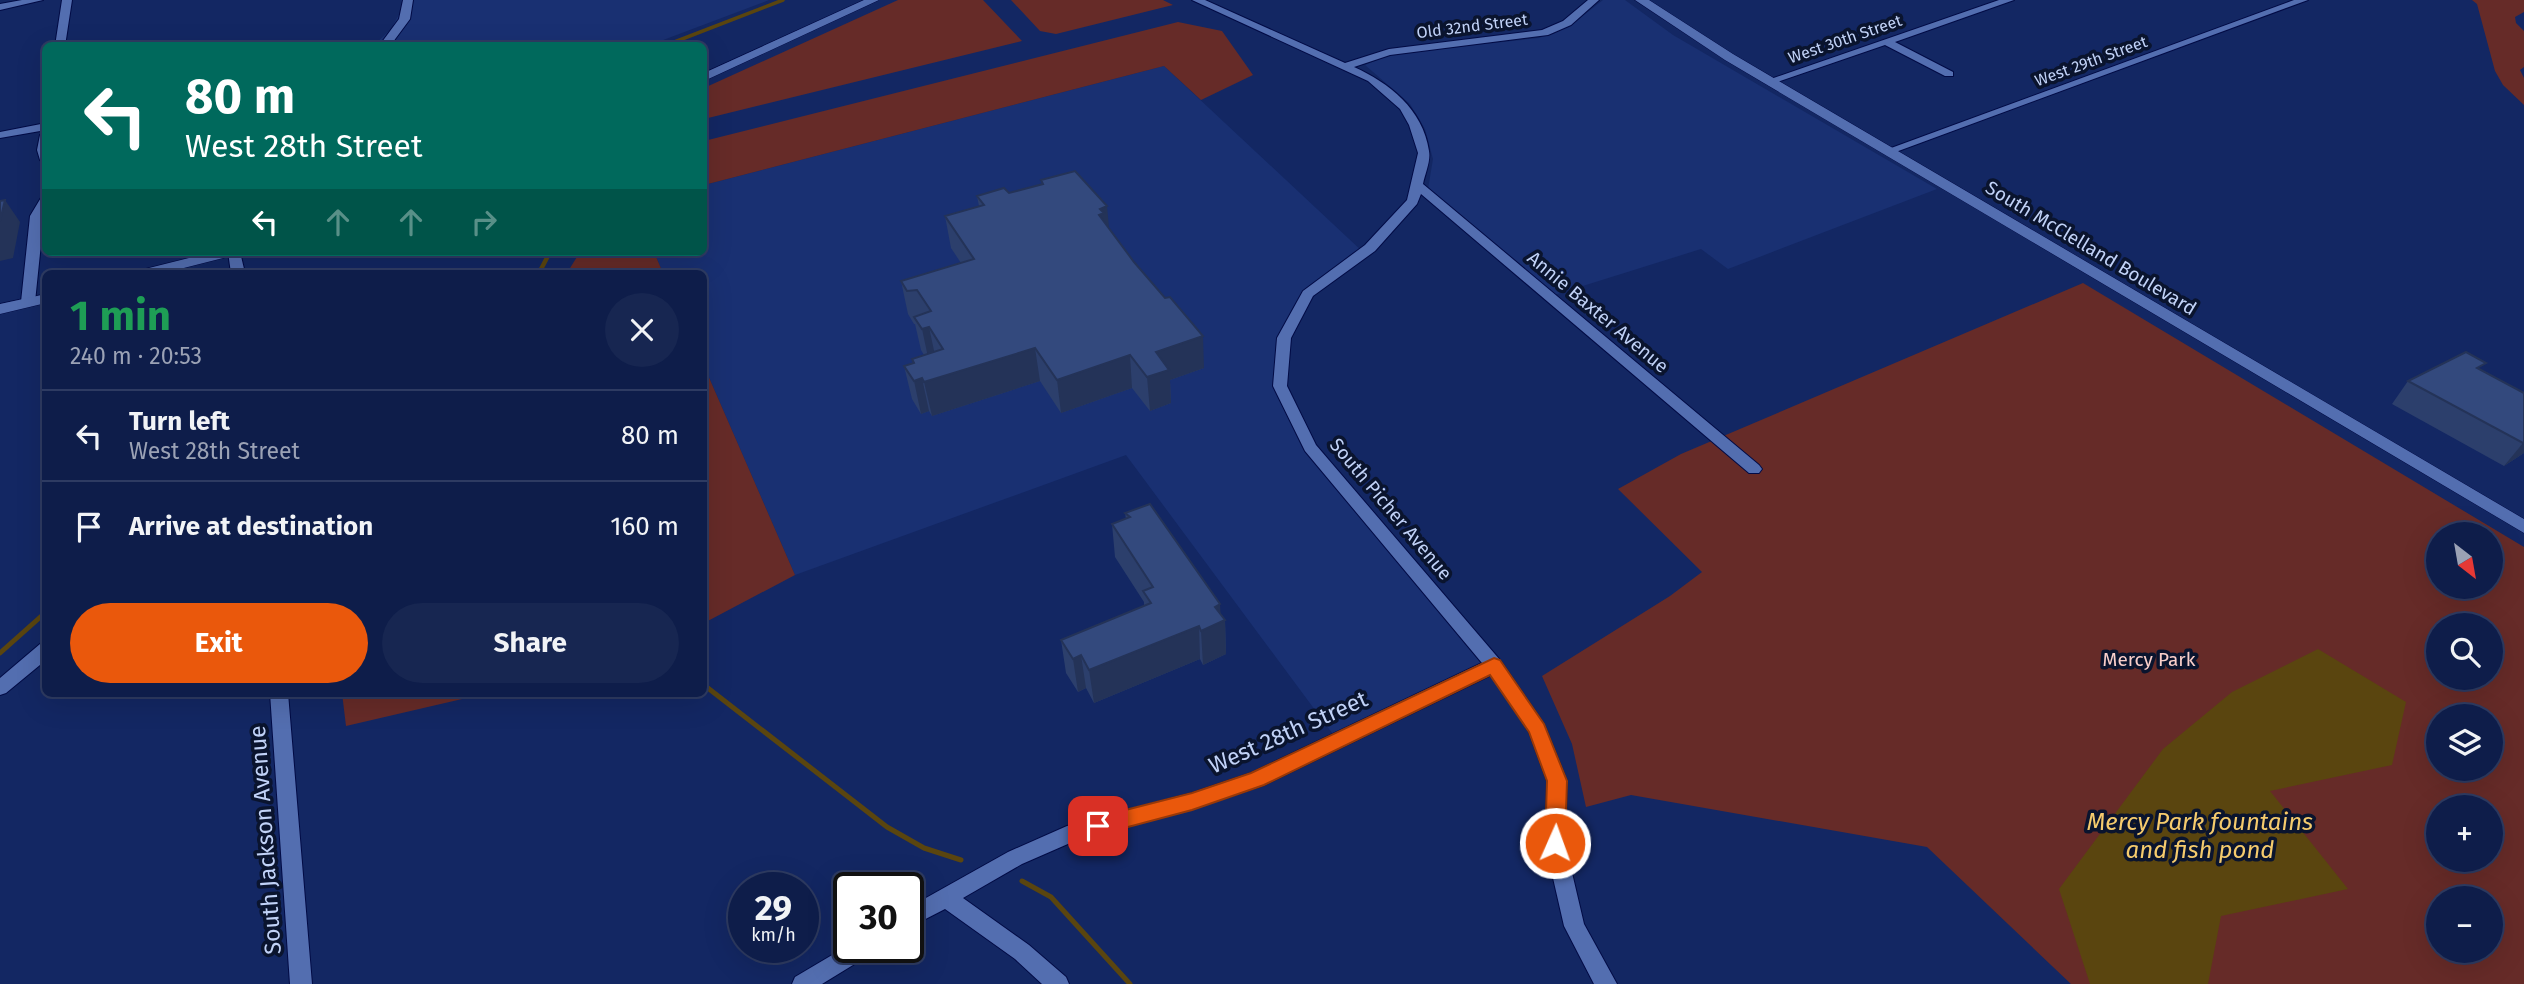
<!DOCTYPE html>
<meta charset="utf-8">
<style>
body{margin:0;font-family:"Fira Sans",sans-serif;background:#172651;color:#f1f3f6;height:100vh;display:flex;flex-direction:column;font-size:26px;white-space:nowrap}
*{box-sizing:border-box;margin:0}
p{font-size:23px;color:#9ba2b5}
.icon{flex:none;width:38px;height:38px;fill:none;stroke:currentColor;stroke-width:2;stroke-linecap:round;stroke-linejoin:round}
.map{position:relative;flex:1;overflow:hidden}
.side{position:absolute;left:42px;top:270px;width:665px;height:427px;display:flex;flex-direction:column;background:#0e1d4a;border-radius:10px;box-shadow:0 7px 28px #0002,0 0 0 2px #2e3b62}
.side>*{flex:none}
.banner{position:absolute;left:42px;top:42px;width:665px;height:214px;border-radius:10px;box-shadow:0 7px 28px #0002,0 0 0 2px #2e3b62;background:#00695c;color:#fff;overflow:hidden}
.needle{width:46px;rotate:149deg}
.fabs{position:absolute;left:2426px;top:522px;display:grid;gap:14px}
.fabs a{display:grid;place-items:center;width:77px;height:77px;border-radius:50%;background:#0e1d4a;box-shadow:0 7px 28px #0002,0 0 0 2px #2e3b62;font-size:35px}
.speed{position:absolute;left:728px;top:872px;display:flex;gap:14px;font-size:35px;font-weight:700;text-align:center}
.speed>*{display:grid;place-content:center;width:91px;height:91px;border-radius:50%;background:#0e1d4a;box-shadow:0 7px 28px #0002,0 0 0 2px #2e3b62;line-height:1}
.speed small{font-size:18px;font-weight:400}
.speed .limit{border:4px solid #111;border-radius:10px;background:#fff;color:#111}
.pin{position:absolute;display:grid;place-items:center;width:60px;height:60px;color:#fff;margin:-30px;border-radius:14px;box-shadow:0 4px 10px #0006}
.me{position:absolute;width:77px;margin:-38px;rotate:2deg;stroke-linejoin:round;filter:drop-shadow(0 0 5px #0008)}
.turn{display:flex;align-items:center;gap:24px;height:147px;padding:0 28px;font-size:32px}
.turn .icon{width:91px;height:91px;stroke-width:2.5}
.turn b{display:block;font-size:49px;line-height:60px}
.lanes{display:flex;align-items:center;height:66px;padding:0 28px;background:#0003;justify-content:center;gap:35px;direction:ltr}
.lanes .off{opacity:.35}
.round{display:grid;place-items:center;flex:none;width:74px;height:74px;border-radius:37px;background:#172651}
.summary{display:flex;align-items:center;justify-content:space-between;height:119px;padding:0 28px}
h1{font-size:42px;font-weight:700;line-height:52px;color:#1e9e55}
.cta{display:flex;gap:14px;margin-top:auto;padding:14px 28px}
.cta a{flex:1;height:80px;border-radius:42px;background:#ea580c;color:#fff;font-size:28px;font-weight:700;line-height:80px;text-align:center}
.cta a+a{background:#172651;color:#f1f3f6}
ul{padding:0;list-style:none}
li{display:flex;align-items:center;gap:21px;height:91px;padding:0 28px;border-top:2px solid #2e3b62}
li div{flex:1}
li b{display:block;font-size:26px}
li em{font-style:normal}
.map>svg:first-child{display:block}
</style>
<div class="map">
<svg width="2524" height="984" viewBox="0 0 2524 984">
<rect width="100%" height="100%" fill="#132763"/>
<path fill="#193072" d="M401 0H769L650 45 373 46 391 29 403 7Z
M1603 0H1625L1673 35 1937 189 1728 269 1701 249 1554 295 1428 189 1433 159 1425 129 1410 104 1365 65 1391 54 1539 38 1570 26Z
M1164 66 1364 253 1308 294 1284 338 1280 386 1310 447 1494 665 1338 741 1126 455 795 575 704 366V273H663L654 252H704V185Z"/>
<path fill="#662b28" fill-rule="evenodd" d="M898 0H983L1022 41 704 119V88Z
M1011 0H1163L1173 5 1056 34 1040 31Z
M2472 0H2524V12L2515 17 2516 23 2524 31V67L2520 70 2524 78V105L2503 85 2495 71 2477 4Z
M1178 22 1222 31 1253 75 1201 100 1164 66 704 185V141Z
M580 252H654L663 273H567Z
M2083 283 2524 547V984H2071L1927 847 1631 795 1586 807 1572 744 1542 676 1670 596 1702 572 1618 489 1681 454ZM2438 534H2490V586H2438ZM2438 625H2490V677H2438ZM2438 716H2490V768H2438ZM2438 807H2490V859H2438ZM2438 898H2490V950H2438Z
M704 366 795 575 704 623Z
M342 693H488L346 726Z"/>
<path fill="#5a450f" d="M2318 649 2406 702 2392 765 2270 791 2348 889 2221 916 2208 984H2090L2059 889 2163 749 2232 692Z"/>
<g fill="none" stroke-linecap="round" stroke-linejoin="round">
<path stroke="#5a450f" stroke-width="3.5" d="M664 46 783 0"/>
<path stroke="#5a450f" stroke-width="4.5" d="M539 273 550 252"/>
<path stroke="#5a450f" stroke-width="5" d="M0 653 46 612
M704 685 887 827 924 848 961 860
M1022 881 1051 897 1130 984"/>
<g stroke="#020b45" stroke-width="2">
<path id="street" d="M22 0H43L0 10V4Z
M62 0H72L65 46H55Z
M403 0H413L410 19 390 46H379L399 19Z
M1192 0H1205L1345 63 1389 49 1542 30 1563 21 1588 0H1599L1571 25 1548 35 1390 55 1354 67C1389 83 1423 109 1429 151 1431 161 1425 174 1423 184L1759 465 1762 469 1759 473H1749L1421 194 1417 204 1375 251 1313 296 1291 338 1287 386 1316 445 1500 660 1544 724 1567 781 1565 843 1584 924 1617 984H1594L1564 926 1545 843 1547 781 1529 732 1491 675 1264 785 1192 809 1077 840 1022 864 963 898 1029 945 1066 977 1069 984H1042L1015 959 945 909 908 928V908L1008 852 1067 826 1192 793 1251 773 1482 663 1305 451 1273 386 1277 338 1303 291 1365 245 1407 200 1418 153 1409 125 1400 109 1368 81Z
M1999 0H2014L1895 42 1953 72V76H1945L1885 45 1774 83 1765 81Z
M2294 0H2308L1893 153 1889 155 1883 151Z
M46 123V130L0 138V132Z
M46 132V163L40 160 37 150 40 135Z
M46 195 35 302 28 306 21 302 30 216 42 196Z
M228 252H240L245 273H231Z
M46 642V660L6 693 0 695V678L40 644Z
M270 693H288L312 984H290Z
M849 945V947H875L871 954 822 984H792L795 977Z"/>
</g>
<g stroke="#020b45" stroke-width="1">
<path id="secondary" d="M864 0H879L704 81V73Z
M1635 0H1649L1733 54 2524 519V533L1725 60Z
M213 252H237L235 255 164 273H139L141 270Z
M46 294V303L0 314V304Z"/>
</g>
<use href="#street" fill="#536eb0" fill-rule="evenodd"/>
<use href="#secondary" fill="#536eb0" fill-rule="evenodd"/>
</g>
<path fill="#2c3f6c" d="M1041 180 1109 228 1204 368 1170 380 1171 403 1150 411 1132 388 1061 413 1040 381 932 416 929 411 921 414 912 399 904 366 913 363 912 359 924 355 921 350 915 324H914L908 314 901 281 961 263 951 248 945 216 979 206 977 196 1009 193 1042 184Z
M2481 370 2524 393V453L2504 466 2392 404 2408 381Z
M1125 513 1225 620 1226 654 1203 665 1200 659 1094 703 1086 688 1078 692 1066 673 1061 640 1144 606V602L1115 557 1112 524 1126 519Z"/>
<path fill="#243358" d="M5 200 20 222 13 258 0 261V221Z
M1107 206 1110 238 1099 215 1100 209Z
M929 327 936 360 929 362 922 329Z
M1203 336 1204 368 1170 380 1171 403 1150 411 1147 377 1156 352Z
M1035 348 1040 381 932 416 924 382Z
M1130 355 1132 388 1061 413 1057 380Z
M922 378 929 411 921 414 914 381Z
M2524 442V453L2504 466 2523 443Z
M1220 604 1221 622 1225 620 1226 654 1203 665 1201 631 1215 607Z
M1199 626 1200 659 1094 703 1089 670Z
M1081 655 1086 688 1078 692 1073 659Z"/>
<path fill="#33497d" stroke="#243358" stroke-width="2" d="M1075 171 1107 206 1100 209 1104 213 1099 215 1134 262 1165 298 1170 297 1203 336 1156 352 1169 370 1147 377 1130 355 1057 380 1035 348 924 382 922 378 914 381 904 366 914 363 912 359 943 349 929 327 922 329 914 317 931 311 917 290 907 291 901 281 974 259 945 216 984 205 977 196 1004 188 1009 193 1043 184 1041 180Z
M5 200 0 221V201Z
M2466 352 2486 363 2477 368 2524 393V442L2523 443 2408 381Z
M1150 504 1220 604 1215 607 1225 620 1201 631 1199 626 1089 670 1081 655 1073 659 1061 640 1151 603 1143 591 1153 587 1112 524 1130 517 1125 513Z"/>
<path fill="#ea580c" stroke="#983908" stroke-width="2" d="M1494 658 1500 660 1544 724 1567 781 1565 843 1562 849 1555 852 1548 849 1545 843 1547 781 1529 732 1490 675 1264 785 1192 810 1098 835 1091 832 1088 826 1091 820 1098 817 1192 793 1251 773Z"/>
<g text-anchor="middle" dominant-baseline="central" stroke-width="7" stroke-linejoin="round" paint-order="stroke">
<g font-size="16" fill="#c1d2f7" stroke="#0a142e">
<text transform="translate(1472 26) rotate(-7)">Old 32nd Street</text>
<text transform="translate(1845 39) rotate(-19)">West 30th Street</text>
<text transform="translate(2091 61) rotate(-20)">West 29th Street</text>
</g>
<g font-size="19" fill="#c1d2f7" stroke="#0a142e">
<text transform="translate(2091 248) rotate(31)">South McClelland Boulevard</text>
<text transform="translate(1598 312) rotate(40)">Annie Baxter Avenue</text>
<text transform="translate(1391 509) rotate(50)">South Picher Avenue</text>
</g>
<g font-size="19" fill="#facfca" stroke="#0a142e">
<text x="2149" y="659">Mercy Park</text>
</g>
<g font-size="23" fill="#c1d2f7" stroke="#0a142e">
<text transform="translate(1288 732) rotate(-24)">West 28th Street</text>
<text transform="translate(265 840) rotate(-94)">South Jackson Avenue</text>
</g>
<g font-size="24" font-style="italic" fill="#f5cb6d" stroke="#0a142e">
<text x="2200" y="822">Mercy Park fountains<tspan x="2200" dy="28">and fish pond</tspan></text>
</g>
</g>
</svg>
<div class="fabs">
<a><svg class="needle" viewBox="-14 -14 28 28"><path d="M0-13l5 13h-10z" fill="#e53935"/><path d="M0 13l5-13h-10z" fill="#9ba2b5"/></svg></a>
<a><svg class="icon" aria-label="search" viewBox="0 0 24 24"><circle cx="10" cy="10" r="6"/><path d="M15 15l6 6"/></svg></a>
<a><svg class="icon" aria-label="layers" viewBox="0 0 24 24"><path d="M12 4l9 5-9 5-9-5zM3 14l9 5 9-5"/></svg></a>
<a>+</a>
<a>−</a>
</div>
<div class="speed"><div>29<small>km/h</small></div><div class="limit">30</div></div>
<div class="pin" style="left:1098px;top:826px;background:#d93025"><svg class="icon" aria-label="arrive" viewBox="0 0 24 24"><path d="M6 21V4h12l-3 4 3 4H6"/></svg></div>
<svg class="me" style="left:1555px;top:843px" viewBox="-20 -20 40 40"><circle r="17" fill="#ea580c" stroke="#fff" stroke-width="3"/><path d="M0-11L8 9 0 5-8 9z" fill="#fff"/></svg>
<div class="banner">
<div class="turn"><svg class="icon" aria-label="left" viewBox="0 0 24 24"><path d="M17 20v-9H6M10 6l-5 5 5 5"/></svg><div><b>80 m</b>West 28th Street</div></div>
<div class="lanes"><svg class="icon" aria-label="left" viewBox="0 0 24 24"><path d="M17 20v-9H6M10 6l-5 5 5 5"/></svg><svg class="icon off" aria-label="ahead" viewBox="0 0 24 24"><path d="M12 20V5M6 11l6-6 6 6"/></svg><svg class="icon off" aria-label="ahead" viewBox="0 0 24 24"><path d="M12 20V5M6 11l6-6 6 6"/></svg><svg class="icon off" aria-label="right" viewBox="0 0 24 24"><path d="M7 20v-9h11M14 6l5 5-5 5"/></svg></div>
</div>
<section class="side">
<div class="summary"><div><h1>1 min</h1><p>240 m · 20:53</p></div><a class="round"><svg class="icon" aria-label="close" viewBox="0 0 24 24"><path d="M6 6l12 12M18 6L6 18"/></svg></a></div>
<ul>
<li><svg class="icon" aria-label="left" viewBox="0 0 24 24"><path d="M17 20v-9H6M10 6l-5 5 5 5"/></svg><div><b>Turn left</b><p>West 28th Street</p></div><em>80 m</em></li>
<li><svg class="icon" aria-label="arrive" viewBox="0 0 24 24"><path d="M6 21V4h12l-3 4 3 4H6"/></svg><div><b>Arrive at destination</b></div><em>160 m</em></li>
</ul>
<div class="cta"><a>Exit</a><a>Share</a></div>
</section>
</div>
